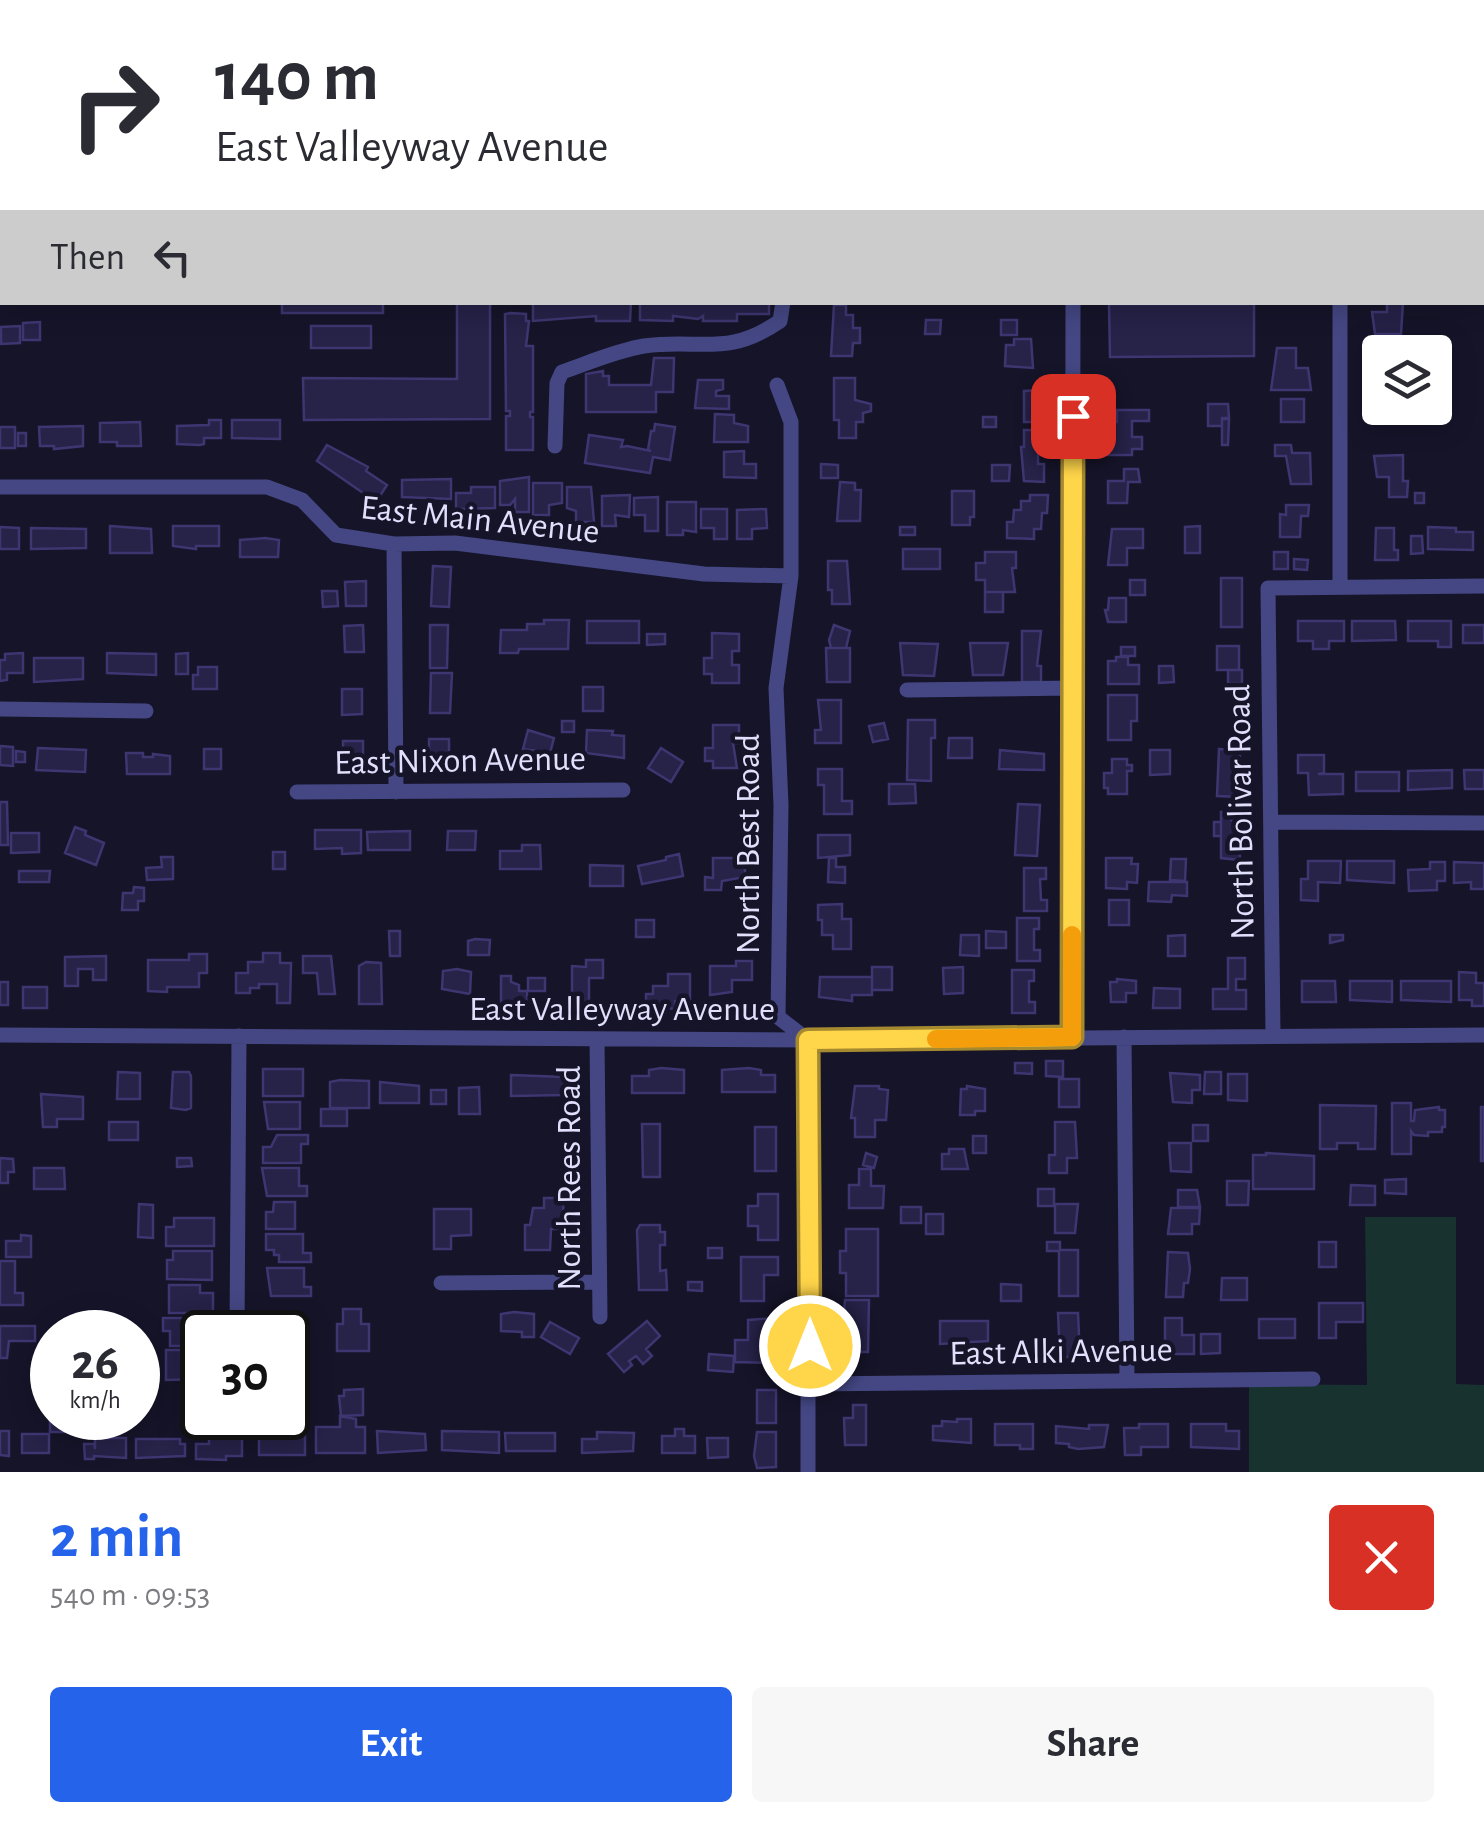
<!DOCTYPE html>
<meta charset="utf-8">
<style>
body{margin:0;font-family:"Alegreya Sans",sans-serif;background:#f7f7f7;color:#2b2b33;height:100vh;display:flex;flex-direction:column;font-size:38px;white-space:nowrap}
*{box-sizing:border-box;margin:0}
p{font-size:32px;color:#7c7c81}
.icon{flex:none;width:55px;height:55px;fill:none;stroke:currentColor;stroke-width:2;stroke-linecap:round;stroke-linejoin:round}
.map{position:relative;height:1472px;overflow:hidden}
.drawer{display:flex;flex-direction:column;background:#fff;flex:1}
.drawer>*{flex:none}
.guide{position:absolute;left:0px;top:0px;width:1485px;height:305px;box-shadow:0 5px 25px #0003;background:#fff;color:#2b2b33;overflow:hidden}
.fabs{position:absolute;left:1362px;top:335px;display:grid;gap:20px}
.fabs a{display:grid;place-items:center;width:90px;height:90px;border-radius:10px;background:#fff;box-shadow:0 5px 25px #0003;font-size:50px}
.speed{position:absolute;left:30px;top:1310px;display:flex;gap:20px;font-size:50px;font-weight:700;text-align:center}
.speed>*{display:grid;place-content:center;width:130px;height:130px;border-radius:50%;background:#fff;box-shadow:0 5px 25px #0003;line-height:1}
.speed small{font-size:25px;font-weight:400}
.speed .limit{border:5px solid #111;border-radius:15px;background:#fff;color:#111}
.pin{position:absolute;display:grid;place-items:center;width:85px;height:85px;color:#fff;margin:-42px;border-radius:20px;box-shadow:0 5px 15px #0006}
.me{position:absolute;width:110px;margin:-55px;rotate:0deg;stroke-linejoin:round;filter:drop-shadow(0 0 8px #0008)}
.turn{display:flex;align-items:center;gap:35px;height:210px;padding:0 50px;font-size:45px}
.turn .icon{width:130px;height:130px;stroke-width:2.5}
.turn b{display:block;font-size:70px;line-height:85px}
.then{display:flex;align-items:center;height:95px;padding:0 50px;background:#0003;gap:20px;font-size:38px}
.round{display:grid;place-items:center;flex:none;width:105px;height:105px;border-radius:10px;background:#f7f7f7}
.head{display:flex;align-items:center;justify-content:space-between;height:170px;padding:0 50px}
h1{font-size:60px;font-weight:700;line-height:75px;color:#2563eb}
.primary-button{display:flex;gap:20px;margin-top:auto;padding:20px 50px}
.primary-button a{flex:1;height:115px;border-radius:10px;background:#2563eb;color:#fff;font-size:40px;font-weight:700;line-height:115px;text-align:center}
.primary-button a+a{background:#f7f7f7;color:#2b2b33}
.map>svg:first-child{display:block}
</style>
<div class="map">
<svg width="1484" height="1472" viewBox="0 0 1484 1472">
<rect width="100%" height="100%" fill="#161429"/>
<path fill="#17322f" d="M1365 1217H1456V1384L1484 1385V1472H1249V1384L1367 1385Z"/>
<path fill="#262248" stroke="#3d3671" stroke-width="2.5" d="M722 0H780L781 2H722Z
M879 0H931V2H879Z
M1124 0H1172V2H1124Z
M1482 148H1484V215H1482Z
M0 154H2V198H0Z
M282 302H383V313H282Z
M457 302H490V419L304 420 303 378 457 379Z
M533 302H631L630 321H596V316L533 321Z
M769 302V314H737V321H703V316L698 319 673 316V321L640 320V302Z
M1387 302H1403L1401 334H1375L1372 312H1387Z
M1109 304H1254V356L1110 357Z
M834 305H846V315H853V328H860V343H853L852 356H831Z
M511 313 526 314V321H529L526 346H533V412H530V417H533V450H506V416H510V411H506L505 314Z
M926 320H941L940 334H925Z
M1001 320H1017V335H1001Z
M40 322V340H23V323Z
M20 326V343L1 344V327Z
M311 326H371V348H311Z
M1014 339H1031L1033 368 1005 366 1006 345H1014Z
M1277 348H1296V368H1308L1311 390H1271Z
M654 358H674L673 392H656V412H586V374L603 371V376H609V385H651Z
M834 378H855V400L871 404V411L863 413V422H856V438H839V420H834Z
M698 380H723V389L716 391V396H729V409L695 408Z
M1375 382H1380V408L1410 409V421H1390V412L1375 413Z
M1041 390 1039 422H1024V391Z
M1281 399H1304V422H1281Z
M1208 404H1228L1229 418H1222V426H1208Z
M1117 410H1149V421H1132V437H1142V449H1132V455H1108V429H1112V422H1117Z
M715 414 734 415V423L748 426V442H714Z
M983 417H996V427H983Z
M1222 419H1229L1228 445H1222Z
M209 420H221V438H204V444L200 445 177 444V426L209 425Z
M232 420H280V439L232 438Z
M140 422 141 446H117V442H100V423Z
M655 424 675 427 670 460 653 457 650 473 585 463 589 435 623 440 621 447 627 446 651 451 648 450 651 431H654Z
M83 426V446L54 449V446H40L39 427Z
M0 427H15V448H0Z
M1024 430H1044V449H1038V464H1044V482L1024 481 1021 447H1024Z
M18 433H26V446H18Z
M327 445 368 467 366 471 387 485 376 502 317 461Z
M1275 445H1291L1292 453H1310L1311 484H1291L1286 456H1275Z
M744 451V464H756V478L724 477V452Z
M1403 455V481H1408L1407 497H1389V477H1377L1374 456Z
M821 464 838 465V478H821Z
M992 465H1010L1009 481H992Z
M1124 469H1138L1140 482H1128L1127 503H1108V481H1124Z
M529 477V512H515V499L510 505H500V481Z
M451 479V499L402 497V480Z
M840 482 855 483V490H861L860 521H837Z
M533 483H562V503L549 505V515H533Z
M471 487H495V508L456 509V493H471Z
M567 487H591L594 522H576V511L567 508Z
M952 491H974V517H970V525H952Z
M1415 493H1424V503H1415Z
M630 495 629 517 615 515 616 526H602V496Z
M1030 495H1048L1047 513H1042L1041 529H1034V539L1007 538V522H1013L1014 510H1021V501H1030Z
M658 497V531H645V515H634V498Z
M667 502H696V532L683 530V535H667Z
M1286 505H1309L1308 516H1301L1300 537H1280V514L1286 515Z
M701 509H727V539H714V528H701Z
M766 509 767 528 752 529V539H737V510Z
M110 526 151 529 152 553H110Z
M173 526H219V546H196V549L173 546Z
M1200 526V553H1185V527Z
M0 527 19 528V549H0Z
M900 527H915V535H900Z
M1428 527 1456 528V532H1473V550L1428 549Z
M31 528 86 529V548L31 549Z
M1376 528H1394V550H1398V560H1375Z
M1112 529H1143V548H1127V565H1108Z
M1411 536H1422L1423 553 1411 554Z
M265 538 279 540 278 557H240V540Z
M903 549H940V569H903Z
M985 552H1016V568H1012L1015 592H985V580H976V563H985Z
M1274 552H1288V569H1274Z
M1294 559 1308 560 1307 570 1294 569Z
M828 561H847L850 604H832V590H828Z
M433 566 451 567 449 607 431 606Z
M1221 578H1242V627H1221Z
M1130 580H1145V595H1130Z
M366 581V606H346L345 582Z
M322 591H337L338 606 323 607Z
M985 592H1003V612H985Z
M1109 598H1126V622H1108L1105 610H1108Z
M544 620H569L568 649H519L518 653H500L501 630H527V624H544Z
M587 621H639V643H587Z
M1298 621H1344V641H1329V649H1313V641H1298Z
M1352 621H1395L1396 640 1352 641Z
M1408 621H1451V647H1438V641H1408Z
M363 625 364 652H345L344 626Z
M430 625H448L447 668H430Z
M834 625 850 631 846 648H831L829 640Z
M1463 625H1484V643H1463Z
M1022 631H1041L1037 666H1041V682H1022Z
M712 633 739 634V651H732V665H739V683H712V674H704V658H712Z
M647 634H665V644L647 645Z
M900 643 938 644 934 676 903 675Z
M970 643H1008L1003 675H973Z
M1217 646H1239V670H1217Z
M1121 647H1135V656H1121Z
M826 648H850V682H827Z
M23 653V673H7V680L0 681V660H5V654Z
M107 653 156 654V675L107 673Z
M188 653V674H176V654Z
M1116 657H1128V665H1139V684H1108V661H1116Z
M34 658H83V679L34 682Z
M1159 666H1173L1174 682 1159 683Z
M198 667H217V689H193V675H198Z
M1228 670H1242V684H1228Z
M431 673H452L450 713H430Z
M583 687H603V711H583Z
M342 689H362V714L342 715Z
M1108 695H1137V721H1131V740H1108Z
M818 700H841V743H815V730H821Z
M908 720H935V738H931V781L907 780Z
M562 721H574V732H562Z
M884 723 888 739 873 742 869 726Z
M713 725H739V743H733L737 768H713V761H705V748H713Z
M528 730 554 738 550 753 523 749Z
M587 730 613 731 612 735 624 736V758L586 753Z
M949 738H972V758H948Z
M429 739H449V764H429Z
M343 741H363V764H343Z
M0 746 13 747V766L0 765Z
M38 748 86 750 85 772 36 770Z
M661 748 683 762 671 782 648 768Z
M204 749H221V769H204Z
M1219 749 1240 750 1239 797 1217 796Z
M1000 750 1044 754V770L999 769Z
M1150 750H1170V774L1150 775Z
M16 751 25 752V762H16Z
M126 753H143V757H153V754L170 756V774H127Z
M1298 755H1324V773L1318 774H1343V794L1309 795 1308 773H1298Z
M1112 759H1127V765H1132V771H1127V794H1108V788H1104V773H1112Z
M818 769H842V801H852V814H824V785H818Z
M1452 770V788L1408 790V771Z
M1464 770H1484V789H1465Z
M1356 772H1399V791H1356Z
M889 784H915L916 803 889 804Z
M0 802H7L8 845H0Z
M1018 804 1040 805 1037 856 1015 855Z
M1221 812H1230L1231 820 1239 822 1240 860 1221 858Z
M1214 822H1221V836H1214Z
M75 827 86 831 85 835 104 843 96 865 65 853Z
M315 830H361V853L342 854V848L315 849Z
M410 831V850H368L367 832Z
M448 831H476L475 850H447Z
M11 833H39V852L11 853Z
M818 835H850V855L818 858Z
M522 845H540L541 869H500V851H522Z
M273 852H285V869H273Z
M679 854 683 876 642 884 638 866 666 860V857Z
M161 857H173V879L147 880 146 868 162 867Z
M713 858H745V877L722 881 721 890H705V877L713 878Z
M829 858H836V867H845V883L828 882Z
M1106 858H1132L1131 864H1138L1137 883 1127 882V889L1106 888Z
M1171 859H1186L1185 881 1170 880Z
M1308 861H1341L1340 883 1318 882V901L1301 900V879H1308Z
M1347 861H1394V883L1347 880Z
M1430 862H1445V881H1437V890L1409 891 1408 870 1430 869Z
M1454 862 1484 863V889H1471V882L1454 883Z
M590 865 623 866V886H590Z
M1024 868H1046V879H1040L1041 900H1047V911H1024Z
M19 871H50L49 882H19Z
M1149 882H1187V896L1172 895 1171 902 1148 901Z
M134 887 144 888V901H138V910H122L123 893H133Z
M1109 900H1129V925H1109Z
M842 904V919H851V949H833V935H822V920H818V905Z
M1017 918H1039V929H1034V950H1040V961H1017Z
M636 920H654V937H636Z
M389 931H400V956H390Z
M986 931 1006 932V948H986Z
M961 935H979V956L960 955Z
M1185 935V956H1168V936Z
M1330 935H1343V940L1330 943Z
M475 939 490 940 489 955H468V941Z
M263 953H280V963H291L290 1003H277V984H259V988H250V993H236V973H248V962H263Z
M189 954H207V973H199V987H167V992L148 991V960H189Z
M106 956V980H93V969H78V986H65V957Z
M303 956H331L335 994H319L317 973H303Z
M1228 958H1245V979H1236V990H1246V1009H1213V989H1228Z
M586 960H603V978H589V1006H572V966L586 967Z
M736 961H752V980H732V992L710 995V966H736Z
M366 962 381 963 382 1004H359V966Z
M872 967H892V990H872Z
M963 967V993L944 994 943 968Z
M457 969 471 972 470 994 442 989 443 971Z
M1012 970H1034V981H1029V1002H1035V1013H1012Z
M1459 972 1476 973V983H1484V1006H1472V1000H1459Z
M668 974H690V1001H675V1009L646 1005V994H653V986H668Z
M501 976H511V982L519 985V991H527V1005H501Z
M820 977H872V995H852V1001L819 997Z
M528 978H545V991H528Z
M1117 979 1136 981V993H1126V1002H1111L1110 982H1117Z
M1302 981H1335L1336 1002H1302Z
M1350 981H1392V1002L1350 1000Z
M1401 981H1451V1002L1401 1000Z
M0 982H8V1005H0Z
M23 987H47V1008H23Z
M1154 988 1180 989V1008H1153Z
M1046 1061H1063V1077L1046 1076Z
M1015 1063H1032V1074L1015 1073Z
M661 1068 684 1070V1093H632V1076H649V1070Z
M749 1068 761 1070V1075H775V1092H722V1070Z
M263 1069H303V1096H263Z
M118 1072 140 1073V1099H117Z
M173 1072H189L191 1076V1108L186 1110 171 1108Z
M1205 1072H1221V1094H1204Z
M1170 1073 1200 1075V1090H1192V1103L1173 1102Z
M1228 1074H1247V1101L1228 1100Z
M511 1075 564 1077V1095L511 1096Z
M1059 1079H1079V1107H1059Z
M340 1080 369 1081V1108H330V1082Z
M380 1082 419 1086V1103H380Z
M855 1086H879V1089L888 1090 886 1120H875V1137H855V1118H851Z
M967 1086 985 1089V1111H975V1115H960L961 1089H967Z
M479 1087 480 1114H459V1088Z
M431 1090H446V1104H431Z
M41 1094 83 1097V1119H57V1127H43Z
M264 1102H300V1129H268Z
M1392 1103H1411V1121H1414L1415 1110 1439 1107V1110H1445V1127H1442V1132H1428V1136L1414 1135 1411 1131V1154H1392Z
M1320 1105 1376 1106 1375 1149H1358V1143H1337V1149H1320Z
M1481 1107H1484V1161H1481Z
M321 1109H347V1126H321Z
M109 1122H138V1140H109Z
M1055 1122H1075L1077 1158H1067V1173H1049V1155H1055Z
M642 1124H660V1177H643Z
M1193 1125H1208V1141H1193Z
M755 1127H776V1171H755Z
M277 1135H308V1144H301V1163H263V1147H271Z
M973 1136H986V1153H973Z
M1169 1143H1191V1172L1171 1171Z
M949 1149H964L968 1169H942V1154H949Z
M866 1153 877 1157 874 1168 863 1165Z
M1266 1153 1314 1156V1189H1253V1155H1266Z
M0 1158 13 1159 14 1172H8V1183H0Z
M177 1158H191L192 1166 177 1167Z
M34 1168H64L65 1189H34Z
M262 1168H299V1186H307V1196H267Z
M859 1169H871V1186H884L883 1208H849V1185H859Z
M1406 1179V1194L1385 1193V1180Z
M1227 1181H1249L1248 1205H1227Z
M1351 1185 1375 1186V1205H1350Z
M1038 1189H1054V1206H1038Z
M1178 1190H1197L1200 1207H1178Z
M758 1194H778V1240H758V1226H748V1206H758Z
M544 1198H563L564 1229H551L550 1250H525V1225H530L533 1208H544Z
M274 1202H295V1229H266V1212H273Z
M139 1204 153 1205V1238L138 1237Z
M1055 1204H1078L1075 1233H1055Z
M901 1207H921V1223H901Z
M1171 1208H1200L1199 1224H1192V1234H1168Z
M434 1209H471V1235L451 1236V1249H434Z
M926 1214H943V1234H926Z
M174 1218H214V1246H166V1227H174Z
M640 1225H660V1232H665V1245H660V1271L666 1270 667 1290H639L637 1230Z
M846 1229H878V1296H846V1273H840V1251H846Z
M266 1234H303V1253H311V1262H279V1255H274V1250H266Z
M21 1235 31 1236V1257H6V1241H21Z
M1047 1242H1060V1250H1078V1296H1059V1251H1047Z
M1319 1242H1336V1267H1319Z
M708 1248H722V1258H708Z
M173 1251H212V1280L167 1279V1260H173Z
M1168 1252 1188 1253 1190 1269 1188 1283H1184L1183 1297H1166Z
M741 1257H778V1275H764V1301H741Z
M0 1261H15V1293H23V1305H0Z
M267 1268H304V1287H311V1296H271Z
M1222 1278H1247V1300H1221Z
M688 1282H702V1291L688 1290Z
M1001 1284 1021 1285V1301H1001Z
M169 1285H200V1293H213V1313H169Z
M845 1300H869L868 1352H845V1338H842Z
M1319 1303H1363V1322H1336V1338H1319Z
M343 1309H361V1324H369V1351H337V1324H343Z
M514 1312 534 1314V1337H522V1332L501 1331V1314Z
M1058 1313H1078L1080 1357H1060Z
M273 1316H296L298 1341 288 1342V1332H273Z
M163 1318H208V1331L211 1332H202V1346H170V1331H163Z
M774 1318V1331H769L772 1363 735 1362V1340H748V1320Z
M1165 1318H1182V1335H1194V1354H1165Z
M1259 1319H1295V1338H1259Z
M647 1321 660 1336 646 1349 652 1356 643 1364 636 1356 629 1361 632 1365 624 1372 608 1354Z
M940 1321H988V1341L940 1344Z
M550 1322 579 1338 570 1354 541 1337Z
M0 1326H35V1341H9L7 1358H0Z
M1201 1334H1220V1353L1201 1354Z
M288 1349H297L299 1378H288Z
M166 1350H202V1379L166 1380Z
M709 1354 734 1356 733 1372 708 1370Z
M363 1389V1415L341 1416 339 1396H344V1390Z
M757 1390H776V1423H757Z
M853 1405H866V1445H845L844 1418H853Z
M50 1409 52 1418H69V1432H50Z
M340 1416 356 1419V1427H365V1453H316V1427H340Z
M957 1419H971V1443L933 1440V1426H942V1421L957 1422Z
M995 1424H1033V1449H1020V1445H995Z
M1139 1424H1168V1447H1141V1455H1125L1124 1428H1139Z
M1191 1424H1226V1431H1239V1449L1191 1447Z
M1089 1425H1108L1104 1447 1078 1449 1069 1447V1444L1056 1443V1426L1089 1429Z
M675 1429H684V1436H695V1453H662V1436H675Z
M0 1431H9V1456L0 1455Z
M377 1431 425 1434 426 1450 378 1453Z
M442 1431 499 1432V1453L442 1450Z
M597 1432 634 1433 633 1451 582 1453V1439H597Z
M757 1432H776V1467L757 1468 754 1456Z
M505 1433H555V1451H506Z
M22 1434H49V1453H22Z
M259 1434 305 1435V1455H259Z
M209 1436 242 1437V1456H226V1460L196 1459V1444H209Z
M95 1438H126V1458L94 1456V1459H85L84 1444H94L95 1449Z
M707 1438H728V1457L708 1458Z
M136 1439H180V1444H185V1456L136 1458Z"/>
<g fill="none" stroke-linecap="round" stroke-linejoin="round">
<path stroke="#444783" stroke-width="15" d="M454 0V2
M690 0V2
M1432 0V2
M581 2V0
M947 2V0
M1191 2V0
M1482 7H1484
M1482 132H1484
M0 208H2
M0 231H2
M777 385 791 422V576L776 688 781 805 778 1017 808 1040V1472
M555 446 557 383 562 372C588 363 618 350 644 346 701 338 726 358 780 321L783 302
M0 487H267L302 500 336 535 394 544 455 543 704 574 791 576
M394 544 396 792
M1340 587V302
M907 690 1073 688
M0 709 146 711
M297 792 623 790
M1271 822 1484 823
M0 1035 808 1040 1484 1035
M1273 1035 1268 588 1484 586
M1072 1037 1073 302
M1124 1037 1127 1381
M597 1039 600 1317
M441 1283 598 1282
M237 1332 239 1036
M810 1384 1313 1379"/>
<path stroke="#b672f0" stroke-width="18" d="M1482 76H1484
M0 80H2"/>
</g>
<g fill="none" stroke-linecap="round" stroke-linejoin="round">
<g stroke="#a68a30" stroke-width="25">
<path id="route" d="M810 1346 808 1040 1072 1037 1073 416"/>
</g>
<use href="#route" stroke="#ffd54a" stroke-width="18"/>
<path stroke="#f59e0b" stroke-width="18" d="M936 1039 1072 1037V935"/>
</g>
<g text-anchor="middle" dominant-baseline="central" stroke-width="9" stroke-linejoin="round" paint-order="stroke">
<g font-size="35" fill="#e0dffc" stroke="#161429">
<text transform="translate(480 520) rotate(6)">East Main Avenue</text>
<text transform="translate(460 761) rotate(-1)">East Nixon Avenue</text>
<text transform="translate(1241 812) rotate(-91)">North Bolivar Road</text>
<text transform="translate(748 844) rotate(-90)">North Best Road</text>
<text x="622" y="1009">East Valleyway Avenue</text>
<text transform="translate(569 1178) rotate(-90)">North Rees Road</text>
<text transform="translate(1061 1352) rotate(-1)">East Alki Avenue</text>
</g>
</g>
</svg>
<div class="fabs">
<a><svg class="icon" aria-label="layers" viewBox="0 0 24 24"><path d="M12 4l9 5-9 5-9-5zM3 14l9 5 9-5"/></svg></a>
</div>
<div class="speed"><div>26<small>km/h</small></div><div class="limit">30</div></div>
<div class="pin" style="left:1073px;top:416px;background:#d93025"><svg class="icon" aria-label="arrive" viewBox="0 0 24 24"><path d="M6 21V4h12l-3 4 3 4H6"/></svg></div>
<svg class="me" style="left:810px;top:1346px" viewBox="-20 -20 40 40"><circle r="17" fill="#ffd54a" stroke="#fff" stroke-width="3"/><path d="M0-11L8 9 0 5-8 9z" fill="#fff"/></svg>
<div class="guide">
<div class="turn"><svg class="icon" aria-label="right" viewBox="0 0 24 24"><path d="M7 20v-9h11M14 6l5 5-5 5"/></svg><div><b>140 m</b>East Valleyway Avenue</div></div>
<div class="then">Then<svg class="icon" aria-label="left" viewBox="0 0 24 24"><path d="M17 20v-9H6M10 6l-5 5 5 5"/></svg></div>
</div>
</div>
<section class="drawer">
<div class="head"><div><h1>2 min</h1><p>540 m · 09:53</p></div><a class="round" style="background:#d93025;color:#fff"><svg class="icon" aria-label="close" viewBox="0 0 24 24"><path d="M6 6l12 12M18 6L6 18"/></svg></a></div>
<div class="primary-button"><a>Exit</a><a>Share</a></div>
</section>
